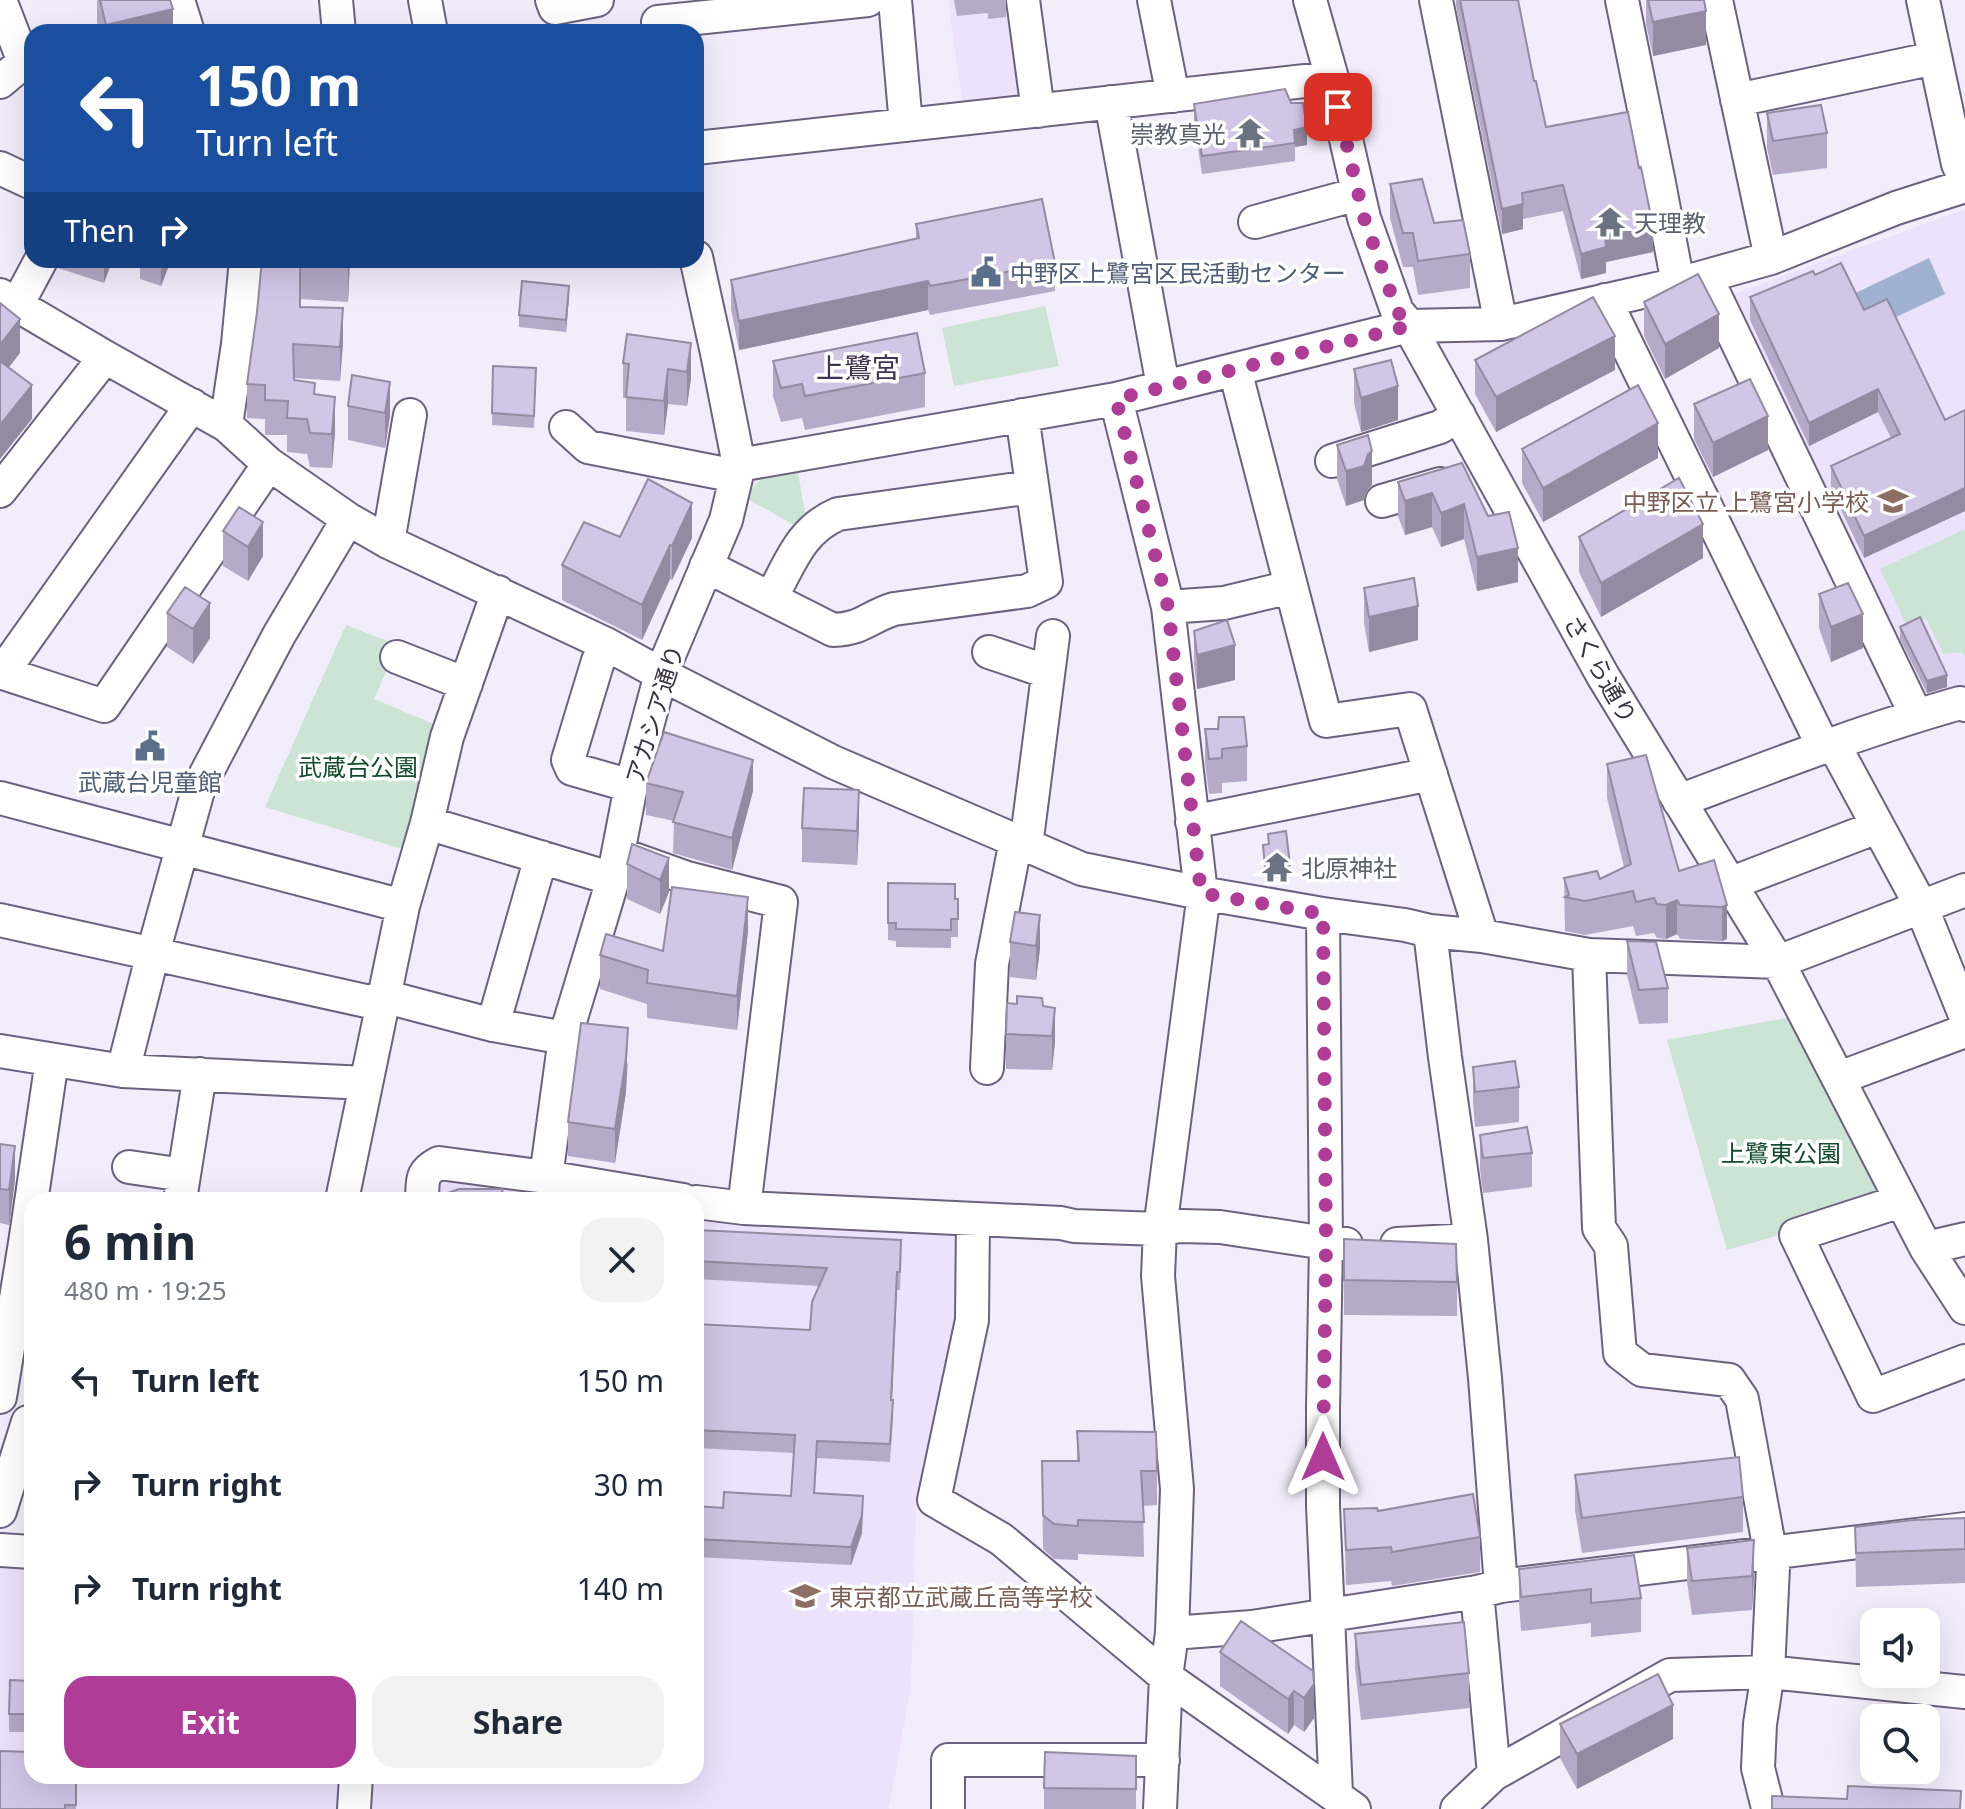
<!DOCTYPE html>
<meta charset="utf-8">
<style>
body{margin:0;font-family:"Noto Sans","Noto Sans JP",sans-serif;background:#f2f2f3;color:#1f2937;height:100vh;display:flex;flex-direction:column;font-size:30px;white-space:nowrap}
*{box-sizing:border-box;margin:0}
p{font-size:26px;color:#747a83}
.icon{flex:none;width:44px;height:44px;fill:none;stroke:currentColor;stroke-width:2;stroke-linecap:round;stroke-linejoin:round}
.map{position:relative;flex:1;overflow:hidden}
.drawer{position:absolute;left:24px;top:1192px;width:680px;height:592px;display:flex;flex-direction:column;background:#fff;border-radius:24px;box-shadow:0 8px 32px #0002}
.drawer>*{flex:none}
.guide{position:absolute;left:24px;top:24px;width:680px;height:244px;border-radius:24px;box-shadow:0 8px 32px #0002;background:#1a4fa0;color:#fff;overflow:hidden}
.tools{position:absolute;left:1860px;top:1608px;display:grid;gap:16px}
.tools a{display:grid;place-items:center;width:80px;height:80px;border-radius:16px;background:#fff;box-shadow:0 8px 32px #0002;font-size:40px}
.pin{position:absolute;display:grid;place-items:center;width:68px;height:68px;color:#fff;margin:-34px;border-radius:16px;box-shadow:0 4px 12px #0006}
.me{position:absolute;width:88px;margin:-44px;rotate:0deg;stroke-linejoin:round;filter:drop-shadow(0 0 6px #0008)}
.turn{display:flex;align-items:center;gap:28px;height:168px;padding:0 40px;font-size:36px}
.turn .icon{width:104px;height:104px;stroke-width:2.5}
.turn b{display:block;font-size:56px;line-height:68px}
.then{display:flex;align-items:center;height:76px;padding:0 40px;background:#0003;gap:16px;font-size:30px}
.round{display:grid;place-items:center;flex:none;width:84px;height:84px;border-radius:24px;background:#f2f2f3}
.headline{display:flex;align-items:center;justify-content:space-between;height:136px;padding:0 40px}
h1{font-size:48px;font-weight:700;line-height:60px}
.action{display:flex;gap:16px;margin-top:auto;padding:16px 40px}
.action a{flex:1;height:92px;border-radius:24px;background:#af3c97;color:#fff;font-size:32px;font-weight:700;line-height:92px;text-align:center}
.action a+a{background:#f2f2f3;color:#1f2937}
ul{padding:0;list-style:none}
li{display:flex;align-items:center;gap:24px;height:104px;padding:0 40px}
li div{flex:1}
li b{display:block;font-size:30px}
li em{font-style:normal}
.map>svg:first-child{display:block}
</style>
<div class="map">
<svg width="1965" height="1809" viewBox="0 0 1965 1809">
<rect width="100%" height="100%" fill="#f2edfb"/>
<path fill="#ece2fc" d="M948 0H1016L1023 99 963 107Z
M1962 210 1965 212V697L1926 707 1731 295Z
M444 1178 609 1200H430L431 1188Z
M696 1212 954 1230 962 1238 960 1319 916 1506 911 1686 889 1809H365L369 1776H696Z
M0 1564H32V1776H343L342 1809H0Z"/>
<path fill="#cbe4d4" d="M1045 306 1059 366 954 386 942 328Z
M798 472 806 520 799 528 748 499C756 473 775 475 798 472Z
M1965 529V656L1962 652 1943 654 1926 618 1907 626 1880 569Z
M346 625 398 645 374 699 441 727 412 852 265 807Z
M1796 1016 1892 1197 1791 1232 1727 1250 1667 1040Z"/>
<path fill="#9fb2d0" d="M1929 258 1945 294 1864 332 1847 297Z"/>
<g fill="none" stroke-linecap="round" stroke-linejoin="round">
<g stroke="#6c617f" stroke-width="36">
<path id="minor" d="M0 0 24 62
M178 0 188 32
M336 0 339 32
M425 0 431 32
M552 0 555 8 597 0
M895 0 906 125
M1023 0 1038 111
M1154 0 1173 96
M1310 0 1332 78 1364 218 1397 311 1409 326 1603 676 1778 962 1926 1248 1965 1308
M1436 0 1501 324
M1622 0 1659 183 1678 284
M1716 0 1771 258
M1923 0 1958 164 1965 179
M658 22 868 0
M0 82 24 62 32 65
M1737 100 1935 58
M1111 102 1163 386
M696 148 1332 78
M0 168 32 183
M1255 222 1358 194
M1706 277 1916 715
M0 295 105 357 226 425 269 464 348 519 388 542 606 644 661 674 833 762 1082 869 1201 893 1323 914 1405 925 1430 931 1482 936 1589 955 1778 962 1965 890
M1605 300 1823 746
M17 305 41 260
M1235 370 1326 721 1410 709 1482 936
M1116 399 1168 607 1201 893
M226 425 238 344 246 260
M566 427 588 447 736 476
M1332 461 1440 427 1459 415
M739 465 1116 399 1409 326 1501 324 1678 284 1771 258 1896 208 1965 186
M0 491 105 357
M1382 501 1440 484
M388 542 410 415
M706 566 833 630C863 629 868 617 894 609L1027 591 1046 582 1022 415
M771 598C790 564 800 530 838 514L1032 487
M1168 607 1224 603 1291 587
M606 644 598 661 568 760 572 769 631 786
M989 652 1048 672
M397 657 466 684
M0 672 104 706 269 464
M2 673 192 405
M1833 743 1921 906 1965 1015
M0 798 182 846 197 852 403 906
M1679 801C1772 766 1864 730 1960 703L1965 705
M1192 822 1431 774
M427 823 613 879
M1026 846 1053 636
M628 857 687 878 781 902 744 1208
M1732 883 1877 827
M1323 914 1326 1243 1323 1409V1506L1336 1794
M0 920 366 1001 398 1000 493 1025 565 1038
M1430 931 1445 1057 1471 1240 1485 1378 1501 1586
M1589 955 1599 1228 1611 1246 1620 1353 1642 1370 1729 1380 1742 1399 1773 1567 1768 1672 1760 1724 1758 1768 1767 1804
M493 1025 541 857
M0 1051 123 1071 365 1083
M987 1068 992 964 1016 840
M123 1071 153 953 199 787 279 635 348 519
M1839 1078 1965 1031
M129 1167 184 1175
M546 1177 565 1038 613 879 631 786 661 674 726 520 739 465 717 353 696 257
M180 1200 200 1074
M342 1200 403 906 427 823 447 737 498 592
M422 1200C423 1180 420 1173 439 1163L546 1177 683 1200
M1901 1201 1796 1235 1873 1396 1965 1361
M696 1202 744 1208 1061 1223 1074 1226 1160 1229 1181 1226 1220 1227 1326 1243 1346 1244
M973 1219 972 1320 934 1500 1001 1539 1166 1677 1354 1809
M1397 1244 1471 1240
M1926 1248 1965 1239
M0 1397 25 1243 52 1060
M0 1511 28 1422
M0 1550 32 1552
M1477 1592 1494 1774
M1172 1633 1252 1627 1477 1592 1501 1586 1965 1529
M354 1809 356 1776
M948 1809V1760H1163
M1160 1809 1166 1677 1172 1633 1177 1489 1158 1276 1160 1229 1204 893
M1457 1809 1494 1774 1670 1675 1768 1672 1965 1692"/>
</g>
<use href="#minor" stroke="#fff" stroke-width="32"/>
</g>
<path fill="#b5aac7" d="M97 0H170L173 32H99L97 22Z
M954 0H1006V17L988 19V13L957 16Z
M1456 0H1518L1534 81 1546 127 1653 252 1606 262V273L1581 279 1563 211 1523 219V229L1502 234 1456 6Z
M1646 0H1704L1706 45 1653 56 1646 24Z
M1194 104 1307 145 1295 147V161L1202 174 1194 122Z
M1767 113 1827 133V168L1773 175 1767 148Z
M1390 184 1470 254V288L1418 295 1413 267H1403L1390 218Z
M916 224 1055 263V291L930 315 928 310 739 350 731 309V280L916 238Z
M58 260H113L104 283 58 268Z
M140 260H171L161 286 140 279Z
M262 260H350L348 302 300 299V307L343 342 340 381 294 378V380L315 394 335 431 332 468 310 467 307 454 287 452V435H265V419L247 418V384L257 312Z
M1815 275 1864 310 1945 420 1965 410V511L1864 558 1831 489V466L1891 438 1878 412 1809 446 1750 320V297Z
M569 297 566 332 519 327V315Z
M1644 302 1719 348 1665 379 1644 336Z
M691 343V378L687 406 668 404 664 435 626 431V398H623V363Z
M1475 360 1615 370 1496 432 1475 394Z
M773 361 925 373V407L805 430 802 418 781 422 773 396Z
M493 366 536 368 534 428 492 425Z
M1354 369 1398 420 1361 432 1354 403Z
M352 375 390 416 385 448 348 440V406Z
M1694 404 1768 450 1713 477 1694 439Z
M1337 445 1372 485 1368 489 1364 500 1346 506 1337 479Z
M1522 449 1658 458 1543 522 1522 483Z
M1462 463 1518 582 1477 591 1464 539 1441 547 1432 527 1405 535 1398 516V482Z
M223 531 263 556 248 581 223 566Z
M620 537 692 538 672 580 670 579 642 640 562 600V565Z
M1579 537 1703 558 1601 617 1579 572Z
M1364 588 1418 640 1369 652 1364 623Z
M1819 594 1863 648 1831 662 1819 628Z
M167 613 210 638 193 664 167 647Z
M1900 627 1947 687 1927 693 1900 639Z
M1194 631 1235 680 1197 689 1194 665Z
M1205 729H1218L1247 746V781L1222 783V793L1209 794 1205 763Z
M1607 764 1679 871 1727 905V939L1722 941 1680 939 1677 934 1666 939 1657 938 1654 933 1636 936 1633 926 1585 935 1565 931 1564 878 1600 879 1624 867 1607 798Z
M646 783 753 791 732 870 673 853 674 821 646 815Z
M859 825 857 865 802 862V828Z
M1268 834 1290 865V877L1265 879 1263 845H1268Z
M632 844 669 892 660 914 627 899V864Z
M888 883 958 899V937H951V948L896 947V941L888 940Z
M1015 912 1040 949 1036 980 1010 977V942Z
M748 931 737 1030 647 1018V1004L600 989V955L663 951Z
M1627 941 1668 988V1023L1639 1024 1627 975Z
M1017 1004 1043 1006 1055 1042 1052 1070 1006 1069V1034Z
M628 1063 626 1092 615 1163 568 1156V1122Z
M1473 1067 1519 1087V1122L1475 1127 1473 1101Z
M1480 1135 1532 1153V1187L1483 1193 1480 1169Z
M0 1144 15 1180 9 1225 0 1223Z
M696 1230 901 1258 900 1290H897L892 1400 893 1418 890 1462 817 1458 815 1493 863 1514 862 1533 851 1565 696 1557V1506L723 1508 791 1496 794 1453 696 1448V1324L810 1330 819 1286 696 1279Z
M1344 1239 1457 1282V1316L1344 1315Z
M1077 1431 1157 1471V1505L1143 1506 1144 1557 1078 1554V1560L1054 1559 1043 1549 1042 1461H1077Z
M1575 1475 1743 1497V1532L1582 1553 1575 1510Z
M1344 1509 1378 1511 1480 1537V1572L1392 1586 1391 1581 1346 1585Z
M1965 1518V1583L1856 1587 1855 1527Z
M1687 1548 1754 1574 1752 1610 1692 1615 1687 1582Z
M1519 1569 1641 1598V1632L1591 1637V1623L1521 1631 1519 1603Z
M28 1591H32V1640H27Z
M1355 1634 1469 1673V1708L1361 1720 1355 1668Z
M1220 1652 1313 1671 1314 1718 1304 1732 1294 1725 1288 1734 1220 1686Z
M32 1681V1732H9V1714Z
M1560 1724 1673 1739 1577 1789 1560 1758Z
M1136 1756V1809H1044V1788Z
M76 1776V1809H0Z"/>
<path fill="#938ba2" d="M173 9V32H106V25Z
M1706 11V45L1653 56V22Z
M1307 127V145L1295 147 1294 130Z
M1523 204V229L1502 234V209Z
M1653 226V252L1606 262V273L1581 279V254L1605 236Z
M104 260H109V268L104 283Z
M161 260H171L161 286Z
M348 260H350L348 302Z
M928 281V310L739 350V321Z
M569 286V297L566 332V320Z
M343 308V342L340 381V347Z
M1719 314V348L1665 379V344Z
M20 319V353L0 379V345Z
M1615 336V370L1496 432V397Z
M691 343V378L687 406V372Z
M668 369V404L664 435V401Z
M390 382V416L385 448V413Z
M32 385V419L0 459V425Z
M1398 386V420L1361 432V398Z
M1878 389V412L1809 446V423Z
M335 397V431L332 468V434Z
M1768 416V450L1713 477V443Z
M1658 423V458L1543 522V488Z
M1372 451V485L1368 489 1364 500 1346 506V471Z
M1965 488V511L1864 558V536Z
M1432 493V527L1405 535V501Z
M692 503V538L672 580V546Z
M1464 504V539L1441 547V513Z
M263 522V556L248 581V547Z
M1703 524V558L1601 617V583Z
M670 545V579L642 640V605Z
M1518 548V582L1477 591V557Z
M210 603V638L193 664V629Z
M1418 606V640L1369 652V617Z
M1863 614V648L1831 662V627Z
M1235 645V680L1197 689V655Z
M1947 675V687L1927 693V681Z
M753 760V791L732 870V838Z
M859 790V825L857 865V831Z
M669 858V892L660 914V880Z
M748 897V931L737 1030V996Z
M1677 900V934L1666 939V905Z
M1727 905V939L1722 941V907Z
M1040 915V949L1036 980V946Z
M1055 1008V1042L1052 1070V1036Z
M628 1028 626 1092 615 1163V1129Z
M15 1146V1180L9 1225V1190Z
M897 1272V1290L891 1418V1400Z
M863 1496 862 1533 851 1565V1547Z
M1754 1540V1574L1752 1610V1576Z
M1314 1684V1718L1304 1732V1698Z
M1294 1691V1725L1288 1734V1699Z
M1673 1705V1739L1577 1789V1754Z"/>
<path fill="#d2c6e7" stroke="#938ba2" stroke-width="2" d="M100 0H170L173 9 106 25Z
M1460 0H1518L1534 81H1536L1546 127 1628 112 1639 168 1641 167 1653 226 1605 236 1606 247 1581 254 1563 185 1522 193 1523 204 1502 209Z
M1648 0H1704L1706 11 1653 22Z
M1285 89 1291 103H1303L1307 127 1294 130 1295 143 1202 156 1194 104Z
M1821 105 1827 133 1773 141 1767 113Z
M1422 179 1434 223 1463 220 1470 254 1418 261 1413 233H1403L1390 184Z
M1042 199 1055 263 930 286 928 281 739 321 731 280 919 238 916 224Z
M262 260H348V267L300 265V307L343 308 340 347 293 344 294 380 315 383 314 394 335 397 332 434 310 433 307 419 287 418 288 401 265 400V385L247 384 257 312Z
M1841 263 1864 310 1887 299 1945 420 1965 410V488L1864 536 1831 466 1900 434 1878 389 1809 423 1750 297 1813 271 1815 275Z
M1698 274 1719 314 1665 344 1644 302Z
M522 281 569 286 566 320 519 315Z
M1593 297 1615 336 1496 397 1475 360Z
M0 303 20 319 0 345Z
M917 333 925 373 805 396 802 384 781 388 773 361Z
M627 334 691 343 687 372 668 369 664 401 626 397 629 364 623 363Z
M1391 360 1398 386 1361 398 1354 369Z
M0 361 32 385 0 425Z
M493 366 536 368 534 416 492 413Z
M352 375 390 382 385 413 348 406Z
M1750 379 1768 416 1713 443 1694 404Z
M1638 385 1658 423 1543 488 1522 449Z
M1368 435 1372 451 1368 454 1364 466 1346 471 1337 445Z
M1462 463 1488 516 1509 512 1518 548 1477 557 1464 504 1441 513 1432 493 1405 501 1398 482Z
M1679 478 1703 524 1601 583 1579 537Z
M648 479 692 503 672 546 670 545 642 605 562 565 584 522 620 537Z
M239 507 263 522 248 547 223 531Z
M1414 578 1418 606 1369 617 1364 588Z
M1848 583 1863 614 1831 627 1819 594Z
M185 587 210 603 193 629 167 613Z
M1920 617 1947 675 1927 681 1900 627Z
M1227 620 1235 645 1197 655 1194 631Z
M1219 717H1244L1247 746 1222 749V758L1209 759 1205 729H1218Z
M664 732 753 760 732 838 673 822 683 792 646 783Z
M1646 755 1679 871 1714 860 1727 905 1722 907 1680 905 1677 900 1666 905 1657 904 1654 898 1636 902 1633 891 1585 901 1565 897 1569 895 1564 878 1597 871 1600 879 1631 864 1607 764Z
M804 788 859 790 857 831 802 828Z
M1286 831 1290 865 1265 867 1263 845 1269 844 1268 834Z
M632 844 669 858 660 880 627 864Z
M888 883 955 884V899H958V919H951V930L896 929V923H888Z
M672 887 748 897 737 996 647 983 648 970 600 955 606 934 663 951Z
M1015 912 1040 915 1036 946 1010 942Z
M1627 941 1656 942 1668 988 1639 990Z
M1017 996 1042 998 1043 1006 1055 1008 1052 1036 1006 1034 1007 1003 1017 1004Z
M581 1023 628 1028 626 1058 615 1129 568 1122Z
M1515 1061 1519 1087 1475 1092 1473 1067Z
M1527 1127 1532 1153 1483 1158 1480 1135Z
M0 1144 15 1146 9 1190 0 1189Z
M459 1189H502L504 1200H437V1197Z
M247 1196 272 1197V1200H247Z
M696 1230 901 1240 900 1272H897L891 1400H893L890 1444 817 1441 814 1493 863 1496 862 1515 851 1547 696 1539V1506L723 1508 724 1492 791 1496 795 1435 696 1430V1324L810 1330 812 1302 827 1268 696 1261Z
M1344 1239 1456 1244 1457 1282 1344 1280Z
M1077 1431 1156 1432 1157 1471H1141L1144 1522 1078 1520V1526L1054 1524 1043 1515 1042 1461H1079Z
M1739 1457 1743 1497 1582 1518 1575 1475Z
M1473 1494 1480 1537 1392 1552 1391 1547 1346 1550 1344 1509 1377 1508 1378 1511Z
M1965 1518V1549L1856 1553 1855 1527 1913 1520Z
M1754 1540 1752 1576 1692 1581 1687 1548Z
M1634 1555 1641 1598 1591 1603V1589L1521 1597 1519 1569Z
M28 1591H32V1622H27Z
M1241 1621 1313 1671 1314 1684 1304 1698 1294 1691 1288 1699 1220 1652Z
M1464 1622 1469 1673 1361 1685 1355 1634Z
M1658 1674 1673 1705 1577 1754 1560 1724Z
M10 1680 32 1681V1714H9Z
M0 1751 32 1752V1776H76V1805H65V1809H0Z
M1045 1752 1136 1756V1789L1044 1788Z
M1848 1786 1961 1791 1960 1809H1772V1796L1847 1799Z"/>
<g fill="none" stroke-linecap="round" stroke-linejoin="round">
<path stroke="#af3c97" stroke-width="14" stroke-dasharray="0 25.2" d="M1323 1457 1326 1243 1323 914 1201 893 1168 607 1116 399 1409 326 1397 311 1364 218 1338 107"/>
</g>
<defs>
<g id="temple-bare" transform="scale(2.4)"><path d="M0-6L5-2H3V0L6.5 2.5H4V6H1.5V3h-3V6H-4V2.5H-6.5L-3 0V-2H-5Z" fill="#6b7280" stroke="#fff" stroke-width="2.5" paint-order="stroke"/></g>
<g id="civic-bare" transform="scale(2.4)"><path d="M-.6-6.5H3V-4.5H.6V-3L4-1V1h2V6H-6V1h2V-1L-.6-3ZM-1.2 2.5V6h2.4V2.5Z" fill="#5c6f8a" stroke="#fff" stroke-width="2.5" paint-order="stroke"/></g>
<g id="school-bare" transform="scale(2.4)"><path d="M0-5L7-2L0 1L-7-2ZM-4 1L0 2.5L4 1V4Q0 6-4 4Z" fill="#8d6e63" stroke="#fff" stroke-width="2.5" paint-order="stroke"/></g>
</defs>
<g fill-rule="evenodd">
<use href="#temple-bare" x="1250" y="133"/>
<use href="#temple-bare" x="1610" y="222"/>
<use href="#civic-bare" x="986" y="272"/>
<use href="#school-bare" x="1893" y="501"/>
<use href="#civic-bare" x="150" y="746"/>
<use href="#temple-bare" x="1277" y="867"/>
<use href="#school-bare" x="805" y="1596"/>
</g>
<g text-anchor="middle" dominant-baseline="central" stroke-width="7" stroke-linejoin="round" paint-order="stroke">
<g font-size="24" fill="#5b616d" stroke="#fff" text-anchor="start">
<text x="1226" y="133" text-anchor="end">崇教真光</text>
<text x="1634" y="222">天理教</text>
<text x="1301" y="867">北原神社</text>
</g>
<g font-size="24" fill="#4e5e75" stroke="#fff" text-anchor="start">
<text x="1010" y="272">中野区上鷺宮区民活動センター</text>
<text x="150" y="781" text-anchor="middle">武蔵台児童館</text>
</g>
<g font-size="24" fill="#785e54" stroke="#fff" text-anchor="end">
<text x="1869" y="501">中野区立 上鷺宮小学校</text>
<text x="829" y="1596" text-anchor="start">東京都立武蔵丘高等学校</text>
</g>
<g font-size="24" fill="#383340" stroke="#fff">
<text transform="translate(1601 669) rotate(60)">さくら通り</text>
<text transform="translate(654 714) rotate(-73)">アカシア通り</text>
</g>
<g font-size="24" fill="#104b2d" stroke="#fff">
<text x="358" y="766">武蔵台公園</text>
<text x="1781" y="1152">上鷺東公園</text>
</g>
<g font-size="28" fill="#403551" stroke="#fff">
<text x="858" y="367">上鷺宮</text>
</g>
</g>
</svg>
<div class="tools">
<a><svg class="icon" aria-label="sound" viewBox="0 0 24 24"><path d="M4 9h4l5-4v14l-5-4H4zM17 9q2 3 0 6"/></svg></a>
<a><svg class="icon" aria-label="search" viewBox="0 0 24 24"><circle cx="10" cy="10" r="6"/><path d="M15 15l6 6"/></svg></a>
</div>
<div class="pin" style="left:1338px;top:107px;background:#d93025"><svg class="icon" aria-label="arrive" viewBox="0 0 24 24"><path d="M6 21V4h12l-3 4 3 4H6"/></svg></div>
<svg class="me" style="left:1323px;top:1457px" viewBox="-20 -20 40 40"><path d="M0-17L14 15 0 8-14 15z" fill="#af3c97" stroke="#fff" stroke-width="4"/></svg>
<div class="guide">
<div class="turn"><svg class="icon" aria-label="left" viewBox="0 0 24 24"><path d="M17 20v-9H6M10 6l-5 5 5 5"/></svg><div><b>150 m</b>Turn left</div></div>
<div class="then">Then<svg class="icon" aria-label="right" viewBox="0 0 24 24"><path d="M7 20v-9h11M14 6l5 5-5 5"/></svg></div>
</div>
<section class="drawer">
<div class="headline"><div><h1>6 min</h1><p>480 m · 19:25</p></div><a class="round"><svg class="icon" aria-label="close" viewBox="0 0 24 24"><path d="M6 6l12 12M18 6L6 18"/></svg></a></div>
<ul>
<li><svg class="icon" aria-label="left" viewBox="0 0 24 24"><path d="M17 20v-9H6M10 6l-5 5 5 5"/></svg><div><b>Turn left</b></div><em>150 m</em></li>
<li><svg class="icon" aria-label="right" viewBox="0 0 24 24"><path d="M7 20v-9h11M14 6l5 5-5 5"/></svg><div><b>Turn right</b></div><em>30 m</em></li>
<li><svg class="icon" aria-label="right" viewBox="0 0 24 24"><path d="M7 20v-9h11M14 6l5 5-5 5"/></svg><div><b>Turn right</b></div><em>140 m</em></li>
</ul>
<div class="action"><a>Exit</a><a>Share</a></div>
</section>
</div>
